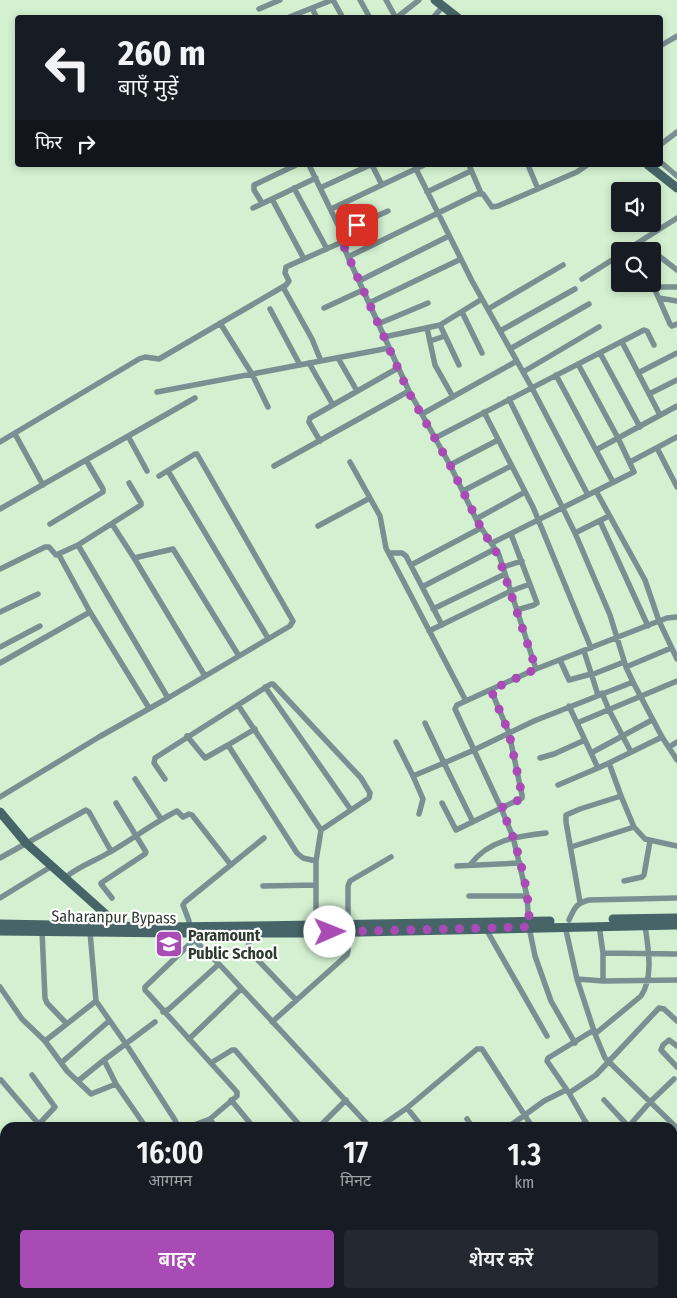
<!DOCTYPE html>
<html lang="hi">
<meta charset="utf-8">
<style>
body{margin:0;font-family:"Fira Sans Condensed","Noto Sans Devanagari",sans-serif;background:#242831;color:#f1f3f6;height:100vh;display:flex;flex-direction:column;font-size:19px;white-space:nowrap}
*{box-sizing:border-box;margin:0}
p{font-size:16px;color:#9ea1a6}
.icon{flex:none;width:28px;height:28px;fill:none;stroke:currentColor;stroke-width:2;stroke-linecap:round;stroke-linejoin:round}
.map{position:relative;flex:1;overflow:hidden}
.drawer{position:absolute;left:0px;top:1122px;width:678px;height:176px;display:flex;flex-direction:column;background:#171b24;border-radius:15px 15px 0 0;box-shadow:0 2px 8px #0003}
.drawer>*{flex:none}
.hud{position:absolute;left:15px;top:15px;width:648px;height:152px;border-radius:5px;box-shadow:0 2px 8px #0003;background:#171b24;color:#f1f3f6;overflow:hidden}
.tools{position:absolute;left:611px;top:182px;display:grid;gap:10px}
.tools a{display:grid;place-items:center;width:50px;height:50px;border-radius:5px;background:#171b24;box-shadow:0 2px 8px #0003;font-size:25px}
.pin{position:absolute;display:grid;place-items:center;width:42px;height:42px;color:#fff;margin:-21px;border-radius:10px;box-shadow:0 2px 8px #0006}
.me{position:absolute;width:55px;margin:-28px;rotate:89deg;stroke-linejoin:round;filter:drop-shadow(0 0 4px #0008)}
.turn{display:flex;align-items:center;gap:18px;height:105px;padding:0 20px;font-size:22px}
.turn .icon{width:65px;height:65px;stroke-width:2.5}
.turn b{display:block;font-size:35px;line-height:42px}
.then{display:flex;align-items:center;height:48px;padding:0 20px;background:#0003;gap:10px;font-size:19px}
.eta{display:flex;justify-content:space-evenly;align-items:center;height:85px;text-align:center}
.eta b{font-size:30px;font-weight:600;line-height:35px}
.button{display:flex;gap:10px;margin-top:auto;padding:10px 20px}
.button a{flex:1;height:58px;border-radius:5px;background:#a94bb5;color:#fff;font-size:20px;font-weight:600;line-height:58px;text-align:center}
.button a+a{background:#242831;color:#f1f3f6}
.map>svg:first-child{display:block}
</style>
<div class="map">
<svg width="677" height="1298" viewBox="0 0 677 1298">
<rect width="100%" height="100%" fill="#d3f1d1"/>
<g fill="none" stroke-linecap="round" stroke-linejoin="round">
<path stroke="#7a8f91" stroke-width="5.5" d="M333 0 343 18
M360 0 370 18
M386 0 396 18
M312 8 317 18
M259 9 280 0
M287 18 332 0
M396 18 419 0
M433 18 443 6
M660 46 677 36
M660 145 677 132
M663 164 677 176
M309 165 339 227 342 242
M469 165 481 193
M528 165 538 189
M416 169 472 281 532 388 588 495
M294 188 327 249
M320 188 370 165 373 167 382 185
M427 192 471 171
M272 199 304 259
M262 203 254 190V185L296 165
M253 208 316 178
M331 209 424 165
M341 232 388 211
M625 251 677 218
M659 256 677 270
M348 257 409 391 450 465 478 523 499 555 536 669
M582 279 620 255
M359 281 449 236
M652 283 670 324 672 326 677 324
M283 287 312 339 321 361
M654 287H677
M659 298 677 301
M369 303 461 259
M324 308 363 290
M270 309 300 365
M488 309 563 265
M462 312 482 353
M220 323 252 374 268 407
M378 324 428 303
M440 325 459 365
M427 328 435 365 453 397
M500 331 575 289
M384 337 440 325 482 299
M430 341 445 336
M622 342 660 415
M510 349 589 304
M600 353 640 427
M338 358 357 391
M309 363 333 405
M523 372 599 327
M638 373 677 353
M556 375 613 482
M157 392 389 348
M649 394 677 380
M509 399 575 533 610 615 626 667 633 682
M484 412 533 507 591 648
M422 414 517 361
M15 434 43 485
M128 436 147 471
M435 438 644 330 647 331 654 345
M320 441 309 422 310 418 398 368
M0 442 139 359 145 357 159 359 286 285 289 281 285 273 286 267 342 242 348 257 477 194H483L492 207 498 206 577 172 587 165
M657 448 677 487
M596 450 677 406
M350 462 380 516 386 548 466 701
M630 462 677 437
M450 465 498 440
M274 466 409 391
M168 471 268 638
M159 476 195 454H197L293 621 290 626 239 656
M463 491 511 466
M596 491 645 580 659 621 677 659
M0 509 195 398
M476 519 525 492
M600 521 648 626
M50 524 103 492V489L86 460
M112 524 134 558
M318 526 370 498
M575 533 609 516
M511 534 537 603 534 605 517 610
M492 543 634 472 618 438 578 364
M78 545 141 505V503L129 483
M389 553H402L406 556 442 625
M59 555 90 612 149 708
M411 565 481 528
M503 567 522 561
M0 569 45 547H49L56 555 78 545 168 698 99 737 0 797
M422 587 495 549
M433 609 505 574
M0 612 38 594
M429 631 511 591 530 584
M0 647 40 626
M584 651 598 695
M560 660 569 680 591 674
M0 663 90 612
M626 667 671 648
M591 675 624 662
M265 687 351 810
M602 693 609 710 631 752
M168 698 239 656 173 549 134 558 205 676
M238 705 321 830 316 861V885L263 886
M569 706 577 723 677 681
M577 723 598 768 609 763
M255 729 228 745 297 853 303 858 316 861
M187 736 205 758 228 745
M662 737 633 682 534 721 474 750 455 709 457 705 536 669 659 621 667 618 677 617
M396 742 413 776
M669 747 677 742
M591 753 652 720
M540 758 554 754 585 740
M135 779 161 819
M165 779 154 763 155 758 271 684H273L361 778 370 793 369 798 321 830
M558 785 598 768
M621 796 609 763 662 737 677 760
M442 803 456 830 522 798V795L509 733 491 690
M419 814 423 799 413 776 444 763 425 723
M473 822 444 763 474 750 501 808 513 837 527 896 529 927 535 956 551 1001 575 1043
M571 847 634 827 645 839 677 846
M0 858 86 810 89 812 111 851
M470 865C488 840 518 836 546 833
M457 866 520 863
M66 877C79 866 95 861 110 852 133 839 153 823 177 811L183 817 189 814 192 815 231 865
M624 881 642 877 644 875 650 841
M469 896H527
M0 898 52 866
M112 898 101 884V883L145 854 146 852 116 803
M580 902 566 822V815L580 809 621 796 634 827
M569 920C574 909 576 903 589 900L677 898
M348 925V886L350 881 391 857
M599 925 603 953V981
M316 926V885
M565 926 577 979 595 1034 605 1058 676 1127
M189 927V921L183 905 185 902 264 838
M486 929 547 1036
M42 931 45 998 47 1003 67 1024
M90 932 96 1001 126 1044 175 1120 178 1128
M187 933 219 964 371 1128
M244 933 254 956 296 1000
M194 940 145 987V990L237 1092V1096L210 1119
M603 953 677 954
M577 979 603 981 677 980
M0 987 22 1019 45 1041 67 1071 91 1094 116 1084
M163 1012 169 1009 219 964
M272 1022 347 955 348 951V932
M595 1034 641 996C654 977 648 947 645 925
M189 1039 241 989
M45 1041 96 1001
M677 1046 669 1040 663 1045 661 1050 677 1067
M104 1060 116 1084 143 1123 141 1128
M61 1063 109 1021
M211 1063 232 1050H235L302 1128
M32 1075 55 1107 39 1124
M1 1080 42 1128
M78 1081 104 1060 155 1022
M569 1093 596 1075 659 1008 664 1009 677 1021
M231 1100 254 1128
M604 1100 630 1128
M407 1108 477 1049H482L533 1128
M467 1119 473 1128
M629 1126 650 1102 674 1079
M110 1128 113 1126 116 1128
M186 1128 210 1119 216 1128
M318 1128 346 1100
M378 1128 407 1108 423 1128
M507 1128 544 1101 566 1090
M577 1128 586 1122
M589 1128 569 1093 547 1061 548 1058 594 1030
M672 1146 677 1150
M672 1190 677 1194
M672 1234 676 1236 672 1241
M672 1273 677 1276
M672 1288 677 1280
M124 1294 127 1298
M271 1294 273 1298
M294 1294 297 1298
M321 1294 323 1298
M337 1294 340 1298
M368 1294 371 1298
M502 1294 509 1298
M589 1294 594 1298
M160 1298 166 1294
M442 1298 448 1294
M495 1298 500 1294
M547 1298 551 1294
M628 1298 631 1294
M668 1298 670 1294"/>
<path stroke="#476568" stroke-width="9" d="M435 0 458 18
M648 165 677 188
M0 812 26 843 111 919 115 929
M613 919 677 918
M0 924 163 927 252 926 550 921
M0 931 178 933H315L677 925"/>
</g>
<g fill="none" stroke-linecap="round" stroke-linejoin="round">
<path stroke="#a94bb5" stroke-width="9" stroke-dasharray="0 16.2" d="M330 932 529 927C530 898 522 865 513 837 510 827 505 818 501 808L521 799 522 795 509 733 491 690 536 669 498 555 481 528 450 465 408 391 342 242V232L357 225"/>
</g>
<defs>
<g id="school-square" transform="scale(1.4375)"><rect x="-9" y="-9" width="18" height="18" rx="4" fill="#a94bb5" stroke="#fff"/><path d="M0-5L7-2L0 1L-7-2ZM-4 1L0 2.5L4 1V4Q0 6-4 4Z" fill="#fff"/></g>
</defs>
<g fill-rule="evenodd">
<use href="#school-square" x="169" y="944"/>
</g>
<g text-anchor="middle" dominant-baseline="central" stroke-width="4.5" stroke-linejoin="round" paint-order="stroke">
<g font-size="16" fill="#2f3b2f" stroke="#fff">
<text transform="translate(114 917) rotate(1)">Saharanpur Bypass</text>
</g>
<g font-size="16" font-weight="bold" fill="#2f3b2f" stroke="#fff" text-anchor="start">
<text x="188" y="935">Paramount<tspan x="188" dy="18">Public School</tspan></text>
</g>
</g>
</svg>
<div class="tools">
<a><svg class="icon" aria-label="sound" viewBox="0 0 24 24"><path d="M4 9h4l5-4v14l-5-4H4zM17 9q2 3 0 6"/></svg></a>
<a><svg class="icon" aria-label="search" viewBox="0 0 24 24"><circle cx="10" cy="10" r="6"/><path d="M15 15l6 6"/></svg></a>
</div>
<div class="pin" style="left:357px;top:225px;background:#d93025"><svg class="icon" aria-label="arrive" viewBox="0 0 24 24"><path d="M6 21V4h12l-3 4 3 4H6"/></svg></div>
<svg class="me" style="left:330px;top:932px" viewBox="-20 -20 40 40"><circle r="19" fill="#fff"/><path d="M0-13L10 11 0 6-10 11z" fill="#a94bb5"/></svg>
<div class="hud">
<div class="turn"><svg class="icon" aria-label="left" viewBox="0 0 24 24"><path d="M17 20v-9H6M10 6l-5 5 5 5"/></svg><div><b>260 m</b>बाएँ मुड़ें</div></div>
<div class="then">फिर<svg class="icon" aria-label="right" viewBox="0 0 24 24"><path d="M7 20v-9h11M14 6l5 5-5 5"/></svg></div>
</div>
<section class="drawer">
<div class="eta">
<div><b>16:00</b><p>आगमन</p></div>
<div><b>17</b><p>मिनट</p></div>
<div><b>1.3</b><p>km</p></div>
</div>
<div class="button"><a>बाहर</a><a>शेयर करें</a></div>
</section>
</div>
